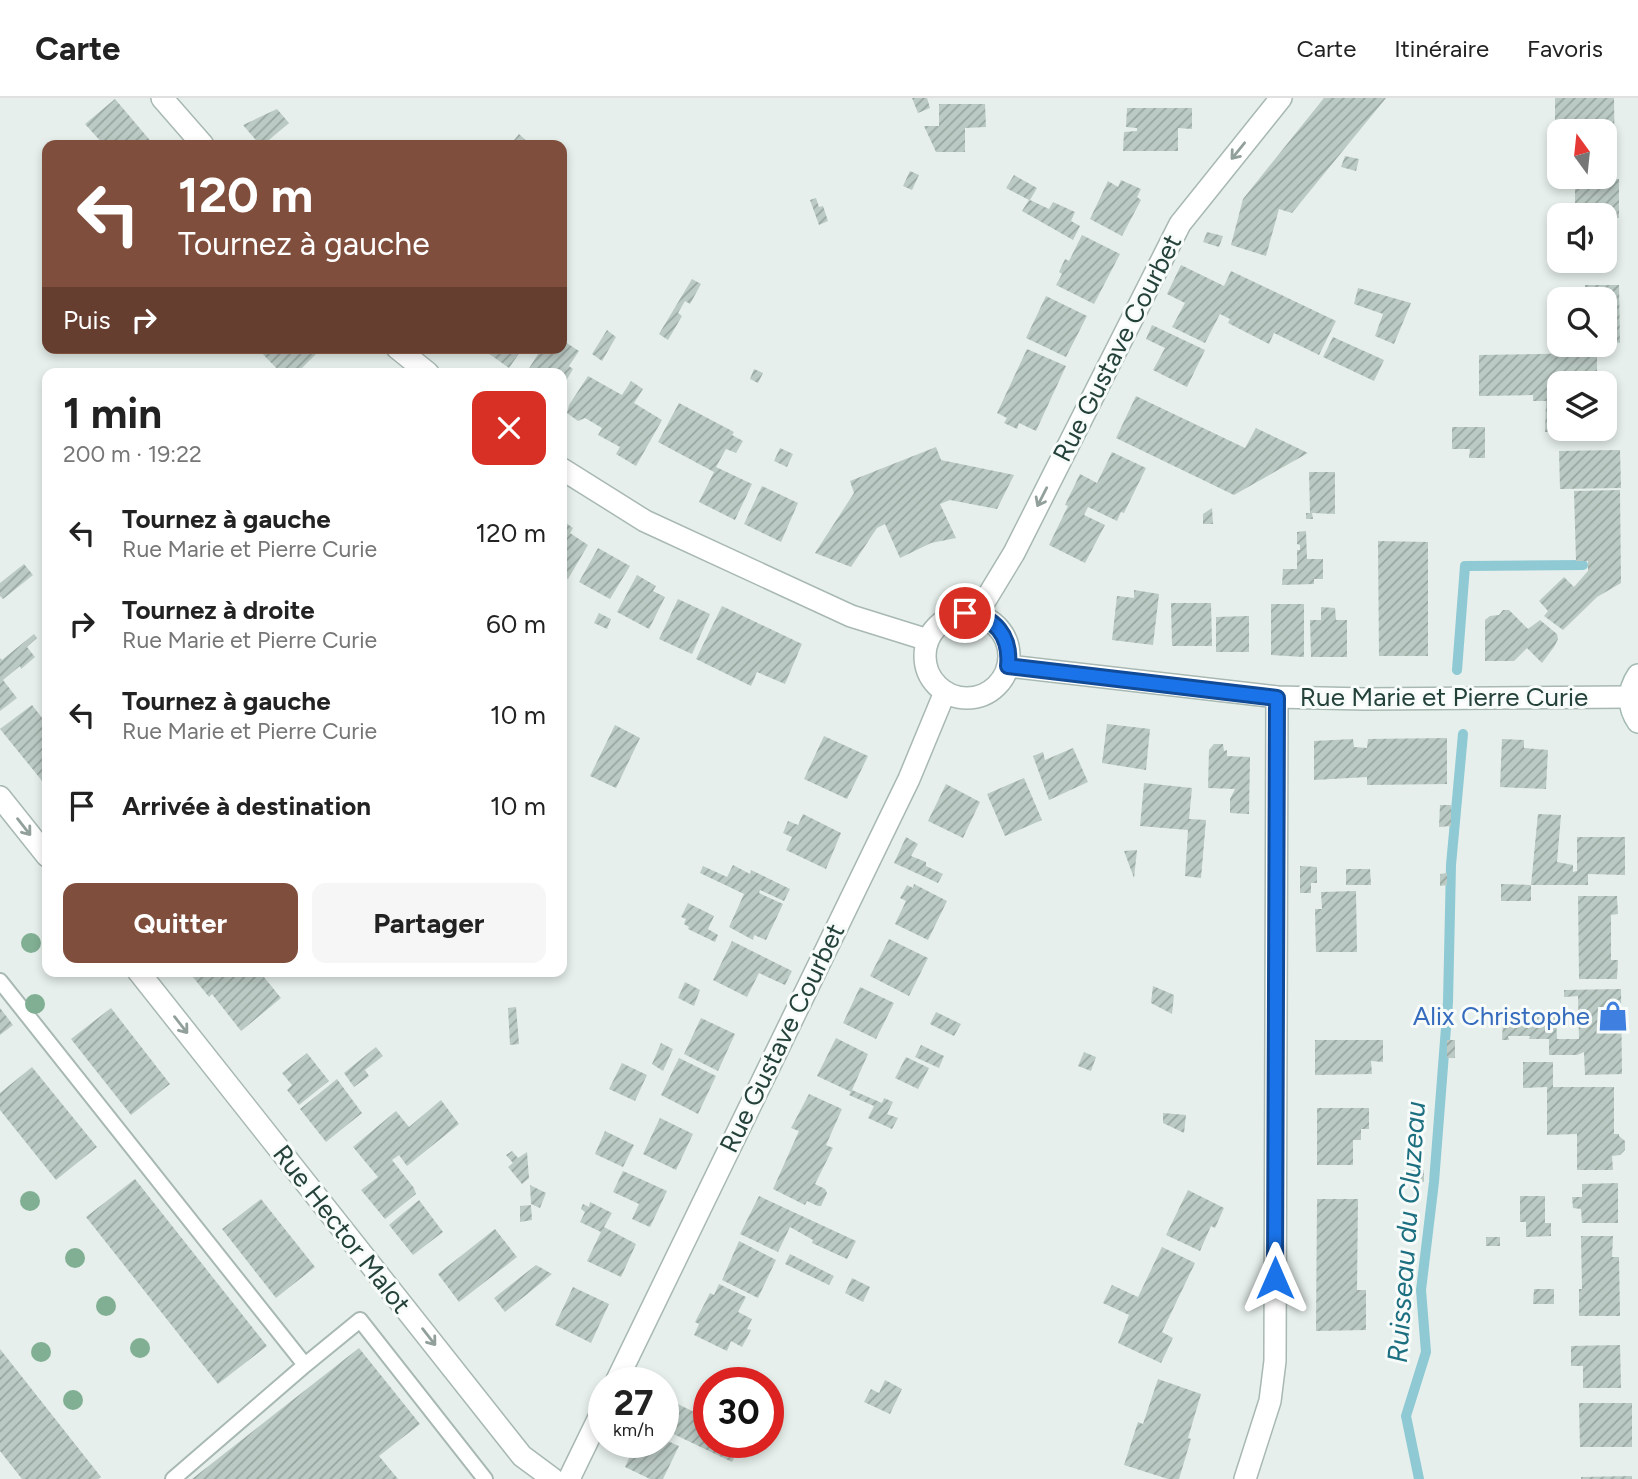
<!DOCTYPE html>
<html lang="fr">
<meta charset="utf-8">
<style>
body{margin:0;font-family:Figtree,sans-serif;background:#f6f6f6;color:#222;height:100vh;display:flex;flex-direction:column;font-size:26px;white-space:nowrap}
*{box-sizing:border-box;margin:0}
p{font-size:23px;color:#767676}
.icon{flex:none;width:38px;height:38px;fill:none;stroke:currentColor;stroke-width:2;stroke-linecap:round;stroke-linejoin:round}
.map{position:relative;flex:1;overflow:hidden}
.sheet{position:absolute;left:42px;top:270px;width:525px;height:609px;display:flex;flex-direction:column;background:#fff;border-radius:14px;box-shadow:0 4px 10px #0003}
.sheet>*{flex:none}
.top-card{position:absolute;left:42px;top:42px;width:525px;height:214px;border-radius:14px;box-shadow:0 4px 10px #0003;background:#804e3d;color:#fff;overflow:hidden}
.needle{width:46px;rotate:345deg}
.buttons{position:absolute;left:1547px;top:21px;display:grid;gap:14px}
.buttons a{display:grid;place-items:center;width:70px;height:70px;border-radius:14px;background:#fff;box-shadow:0 4px 10px #0003;font-size:35px}
.speed{position:absolute;left:588px;top:1269px;display:flex;gap:14px;font-size:35px;font-weight:700;text-align:center}
.speed>*{display:grid;place-content:center;width:91px;height:91px;border-radius:50%;background:#fff;box-shadow:0 4px 10px #0003;line-height:1}
.speed small{font-size:18px;font-weight:400}
.speed .limit{border:10px solid #d22;background:#fff;color:#111}
.pin{position:absolute;display:grid;place-items:center;width:60px;height:60px;color:#fff;margin:-30px;border:4px solid #fff;border-radius:50%;box-shadow:0 2px 7px #0007}
.me{position:absolute;width:77px;margin:-38px;rotate:0deg;stroke-linejoin:round;filter:drop-shadow(0 0 5px #0008)}
.turn{display:flex;align-items:center;gap:24px;height:147px;padding:0 21px;font-size:32px}
.turn .icon{width:91px;height:91px;stroke-width:2.5}
.turn b{display:block;font-size:49px;line-height:60px}
.then{display:flex;align-items:center;height:66px;padding:0 21px;background:#0003;gap:14px;font-size:26px}
.round{display:grid;place-items:center;flex:none;width:74px;height:74px;border-radius:14px;background:#f6f6f6}
.summary{display:flex;align-items:center;justify-content:space-between;height:119px;padding:0 21px}
h1{font-size:42px;font-weight:700;line-height:52px}
.primary-button{display:flex;gap:14px;margin-top:auto;padding:14px 21px}
.primary-button a{flex:1;height:80px;border-radius:14px;background:#804e3d;color:#fff;font-size:28px;font-weight:700;line-height:80px;text-align:center}
.primary-button a+a{background:#f6f6f6;color:#222}
ul{padding:0;list-style:none}
li{display:flex;align-items:center;gap:21px;height:91px;padding:0 21px}
li div{flex:1}
li b{display:block;font-size:26px}
li em{font-style:normal}
header{display:flex;align-items:center;gap:42px;box-sizing:border-box;height:98px;padding:0 35px;background:#fff;border-bottom:2px solid #e0e0e0}
header strong{font-size:33px}
nav{display:flex;gap:38px;margin-inline-start:auto;font-size:24px}
.map>svg:first-child{display:block}
</style>
<header>
<strong>Carte</strong>
<nav><a>Carte</a><a>Itinéraire</a><a>Favoris</a></nav>
</header>
<div class="map">
<svg width="1638" height="1381" viewBox="0 0 1638 1381">
<defs>
<pattern id="building-hatch" width="6" height="6" patternUnits="userSpaceOnUse" patternTransform="scale(1.75)"><rect width="6" height="6" fill="#bbcac4"/><path d="M-1 1l2-2M0 6l6-6M5 7l2-2" fill="none" stroke="#98a6a0"/></pattern>
</defs>
<rect width="100%" height="100%" fill="#e6efeb"/>
<g fill="none" stroke-linecap="round" stroke-linejoin="round">
<path stroke="#8ec9d4" stroke-width="10" d="M1457 572 1465 468 1583 467
M1419 1381 1406 1318 1426 1254 1421 1192 1434 1084 1448 904 1451 767 1463 636"/>
</g>
<path fill="url(#building-hatch)" d="M912 0H927L930 10 918 15Z
M1324 0H1386L1292 115 1279 111 1266 158 1231 147 1243 101Z
M1555 0H1614L1615 77H1605V33H1559V78H1555Z
M115 1 154 47H104L85 26Z
M939 6H985L986 29 965 30V54H936L924 28H939Z
M1127 10H1192V31L1178 30V53H1123L1124 34 1137 33V30L1126 29Z
M277 11 289 25 263 47H260L243 27Z
M519 36 531 47H510Z
M1345 58 1359 61 1356 73 1341 69Z
M910 73 919 77 912 92 903 88Z
M1014 77 1037 90 1030 102 1049 111 1053 104 1075 114 1071 123 1080 128 1073 142 1022 113 1029 102 1006 90Z
M1575 80 1619 81V120H1605V117H1575Z
M1121 82 1141 91 1137 99 1141 102 1122 138 1090 121 1108 83 1118 89Z
M816 100 819 109 823 108 828 123 819 127 810 102Z
M1605 127 1614 128 1611 167 1586 165V163H1605Z
M1207 134 1223 138 1219 149 1203 144Z
M1082 137 1120 156 1094 206 1056 187 1062 176 1059 174 1065 161 1069 163Z
M1181 167 1224 188 1231 173 1336 223 1319 257 1274 235 1269 246 1228 225 1230 221 1220 216 1205 245 1172 229 1185 205 1167 196Z
M692 181 701 186 690 206 685 203 678 215 682 218 668 242 659 236Z
M1585 187H1619L1620 245 1605 242V201H1585Z
M1358 190 1411 205 1394 246 1375 238 1383 216 1354 206Z
M1046 198 1087 218 1066 259 1026 240Z
M1152 227 1205 252 1187 289 1153 272 1165 250 1146 241Z
M607 232 616 239 602 263 592 256Z
M1333 239 1384 262 1374 283 1323 259Z
M562 242 579 253 569 268 573 271 562 290V275H526L542 250H562Z
M257 250H317V255L297 275H281Z
M481 250H523L509 270Z
M1027 251 1066 268 1036 333 1019 325 1017 331 1004 325 1007 320 997 315Z
M1597 255V285H1559V331H1598V334H1545L1546 303H1533V297L1479 298V257Z
M754 271 763 275 758 285 750 281Z
M588 278 622 297 631 283 643 291 634 305 662 322 636 368 616 356 620 349 598 337 602 330 585 320 578 323 567 315 569 307Z
M1136 298 1245 350 1256 330 1308 355 1234 397 1116 340Z
M679 305 734 334 732 337 743 343 736 355 726 351 716 369 752 386 735 422 699 404 714 374 658 344Z
M1452 329H1485V360H1469L1470 351H1452Z
M936 349 941 362 1014 377 997 411 950 402 940 406 956 440 931 445 900 460 885 426 877 430 851 469 815 455 854 395 850 383Z
M780 350 793 356 787 369 774 363Z
M1620 352 1621 390 1560 391 1559 353Z
M1112 354 1146 370 1124 415 1121 414 1117 423 1088 409 1084 417 1105 427 1085 465 1049 447 1068 408 1065 407 1080 376 1097 385Z
M1309 374H1335V416L1312 415 1313 421H1306V415H1310Z
M762 388 798 405 781 444 744 426Z
M1620 392 1621 485 1597 499 1563 532 1544 518 1548 513 1539 503 1564 479 1574 489 1588 473V463H1576L1574 393Z
M1212 410 1213 426H1203V416Z
M562 422 573 430 570 435 588 447 568 481 562 478Z
M1306 433 1307 461H1323V481H1314V486L1282 487 1283 471H1297V452H1300V447L1297 446V434Z
M1378 443 1428 444V558H1379Z
M598 450 630 468 610 501 579 484Z
M24 466 33 477 3 501 0 498V485Z
M637 477 656 488 653 493 665 499 649 531 617 514Z
M1134 492 1159 496 1153 547 1112 542 1117 498 1134 500Z
M678 501 710 516 692 556 659 541Z
M1171 505H1211L1212 548H1172Z
M1271 506H1304V559L1271 557Z
M722 508 802 546 785 586 757 574 751 588 696 561Z
M1321 509 1335 510 1336 522H1347V559H1311L1310 522H1321Z
M1503 512H1509L1528 531 1540 522 1557 536 1558 541 1554 549 1542 565 1527 550 1514 563H1485V522L1490 518 1499 517Z
M599 515 611 521 607 531 594 525Z
M1249 518V554H1216V519Z
M34 536 37 540 27 549 35 559 21 571 20 568 3 582 17 600 0 613V560L2 562Z
M32 607 47 626V689L0 631Z
M1107 626 1150 631 1146 672 1102 665Z
M615 627 640 640 616 690 590 678Z
M824 638 868 658 847 701 804 681Z
M1447 640V686L1367 687V679L1314 682V643L1353 641 1354 649 1367 650 1368 641Z
M1502 641 1524 642V650L1548 652 1546 691 1500 689Z
M1214 646H1223L1224 653 1227 652V658L1250 659 1249 716 1230 715V701L1235 691 1208 690 1209 652Z
M1073 650 1088 684 1049 702 1033 658 1043 654 1045 662Z
M1024 680 1042 722 1005 738 987 696Z
M1144 685 1192 690 1189 721 1206 722 1201 780 1185 778 1188 732 1140 728Z
M946 686 980 704 963 740 928 723Z
M1440 707H1451V728L1439 729Z
M803 716 841 735 826 771 786 752 792 739 783 735 788 723 798 727Z
M1538 716 1561 717 1557 764 1573 767V774L1577 773V739H1625V777L1588 776V787H1531Z
M906 739 918 746 911 758 926 764V768L943 776 938 785 894 765Z
M1137 752 1134 780 1124 753Z
M733 767 750 776 751 772 790 791 784 803 760 792 759 795 783 806 766 842 754 837 753 842 729 829 744 796 700 775 703 768 727 779Z
M1300 768 1317 769V785H1311V795H1300Z
M1346 771H1370L1371 787H1346Z
M1447 775V787L1440 788V776Z
M914 786 947 803 928 842 895 826 906 803 900 800 907 787 913 790Z
M1501 786 1531 787V803H1501Z
M1356 793 1357 854H1316L1315 811H1322L1321 794Z
M1578 798H1617L1618 816 1611 817V862H1618L1617 881H1579Z
M688 805 714 818 708 831 718 837 715 844 688 831 689 829 684 826 686 821 681 819Z
M889 841 928 860 909 898 870 878Z
M732 843 792 873 785 887 759 875 747 899 713 882Z
M188 873H259L281 900 241 933 212 896 209 899Z
M685 884 700 892 694 908 678 900Z
M1153 888 1174 897 1172 916 1151 905Z
M860 889 894 905 876 941 843 925Z
M1621 891 1622 976 1585 977 1584 954 1577 957H1549V941H1529L1530 938H1508L1509 942H1502L1503 923H1509L1510 917H1529V914H1556L1557 941H1579L1578 898 1564 899V892Z
M516 909 519 946 510 947 508 910Z
M0 910 13 927 0 937Z
M111 910 170 986 131 1017 71 941Z
M936 914 961 926 954 938 930 926Z
M701 920 735 936 718 973 684 956Z
M836 940 868 956 852 992 882 1005 884 1000 893 1004 887 1016 898 1020 892 1031 868 1020 874 1008 849 997 851 994 817 978Z
M1315 942H1383V964L1371 963 1372 976 1315 977Z
M1447 942H1455V960H1447Z
M661 945 673 951 663 973 652 966Z
M921 947 944 958 939 970 915 959Z
M376 949 383 958 365 972 369 978 354 989 344 975Z
M1084 954 1096 959 1091 973 1078 968Z
M307 955 329 983 299 1007 287 992 292 987 282 975Z
M906 959 929 970 918 991 895 980Z
M679 960 716 978 698 1016 661 997Z
M1523 964H1553V989H1614V1036H1619V1038L1625 1043V1052L1620 1057 1612 1058 1613 1072H1577V1036L1547 1037V989L1523 990Z
M622 965 647 977 635 1003 609 991Z
M32 969 97 1049 56 1082 0 1012V995Z
M337 981 362 1015 326 1044 300 1011Z
M809 996 842 1011 826 1047 833 1050 815 1086 825 1091 827 1095 821 1108H818L807 1103 805 1107 773 1091 799 1033 791 1030Z
M441 1002 459 1026 407 1068 399 1057 392 1062 414 1090 416 1096 385 1121 361 1092 378 1079 353 1049 396 1013 409 1029Z
M1317 1010H1369V1031H1361V1042H1353V1067H1317Z
M1163 1015 1186 1017 1184 1035 1163 1025Z
M660 1020 693 1036 676 1072 643 1056Z
M605 1033 634 1047 623 1069 595 1056Z
M512 1053 518 1060 527 1054 529 1080 522 1086 508 1069 513 1065 506 1057Z
M1410 1072H1424V1084H1410Z
M623 1073 667 1093 650 1129 632 1121 639 1106 613 1094Z
M135 1081 267 1248 218 1286 86 1119Z
M1618 1085V1125H1582L1581 1111 1573 1110 1572 1099H1582V1086Z
M530 1087 546 1095 540 1110 531 1106Z
M1188 1092 1224 1110 1215 1130 1211 1128 1200 1153 1166 1137Z
M759 1098 856 1143 847 1161 812 1145 813 1142 790 1129 778 1154 740 1136Z
M1520 1098H1545V1125H1551V1138L1526 1139V1124H1520Z
M261 1101 315 1169 276 1200 222 1131Z
M1317 1101H1358L1357 1192H1366V1232L1316 1233Z
M419 1102 443 1134 413 1157 389 1127Z
M590 1104 612 1115 604 1129 636 1146 621 1179 587 1163 601 1134 580 1124 585 1114 581 1111 583 1106 589 1109Z
M531 1107 532 1122 520 1124V1108Z
M495 1131 517 1159 459 1204 438 1176Z
M1581 1138H1613L1612 1159H1619L1620 1218H1579V1191H1582Z
M1486 1139H1500V1148H1486Z
M739 1143 776 1162 758 1200 722 1182Z
M1162 1149 1195 1165 1162 1234 1173 1240 1161 1265 1118 1245 1129 1217 1103 1205 1112 1187 1138 1199Z
M790 1156 834 1178 829 1187 785 1166Z
M536 1167 552 1176 505 1214 494 1200Z
M852 1180 870 1189 863 1204 845 1195Z
M719 1186 746 1199 738 1214 752 1221 747 1231 751 1232 742 1249 731 1243 727 1253 694 1237 699 1226 695 1224 710 1195 714 1197Z
M573 1189 609 1206 591 1245 555 1227Z
M1534 1191H1554V1206H1533Z
M1620 1247 1621 1290H1583V1268H1571V1248Z
M359 1250 420 1326 379 1358 398 1381H192Z
M0 1251 101 1379 98 1381H22L0 1353Z
M1158 1281 1201 1296 1188 1340 1191 1341 1179 1381H1168L1124 1367 1138 1324 1143 1326Z
M885 1282 902 1291 890 1316 864 1304 871 1291 879 1295Z
M663 1299 709 1321V1344H742L732 1364 663 1331Z
M1579 1305H1632V1349H1580Z
M663 1341 679 1348 663 1381H650L625 1369 635 1347 629 1344H663Z
M1632 1378V1381H1581V1379Z"/>
<g fill="none" stroke-linecap="round" stroke-linejoin="round">
<g stroke="#a8b8b2" stroke-width="18">
<path id="service" d="M0 883 305 1267 360 1222 485 1381
M173 1381 305 1267"/>
</g>
<g stroke="#a8b8b2" stroke-width="24">
<path id="minor" d="M0 699 47 758
M138 873 522 1358 553 1381
M1245 1381 1270 1303 1275 1263 1277 599"/>
</g>
<g stroke="#a8b8b2" stroke-width="24">
<path id="tertiary" d="M162 0 203 47
M397 250 428 275
M562 371 645 423 851 518 928 542
M925 558a42 42 0 1 1 84 0a42 42 0 1 1-84 0Z
M977 516 1014 455 1180 126 1281 0
M1008 568 1277 599 1365 601 1629 599
M616 1284 909 681 945 594
M569 1381 604 1309"/>
</g>
<g stroke="#a4bbb3" stroke-width="24">
<path id="secondary" d="M1638 577C1628 592 1627 608 1638 624"/>
</g>
<use href="#service" stroke="#fff" stroke-width="14"/>
<use href="#minor" stroke="#fff" stroke-width="21"/>
<use href="#tertiary" stroke="#fff" stroke-width="21"/>
<use href="#secondary" stroke="#fff" stroke-width="21"/>
</g>
<g fill="#80af93">
<circle cx="31" cy="845" r="10"/>
<circle cx="35" cy="906" r="10"/>
<circle cx="30" cy="1103" r="10"/>
<circle cx="75" cy="1160" r="10"/>
<circle cx="106" cy="1208" r="10"/>
<circle cx="140" cy="1250" r="10"/>
<circle cx="41" cy="1254" r="10"/>
<circle cx="73" cy="1302" r="10"/>
</g>
<defs><path id="oneway-shaft" d="M-6 0H5M1.5-3L5.5 0L1.5 3" fill="none" stroke-width="1.6" stroke-linecap="round" stroke-linejoin="round" transform="scale(1.75)"/></defs>
<g stroke="#92a09c">
<use href="#oneway-shaft" transform="translate(1238 53) rotate(129)"/>
<use href="#oneway-shaft" transform="translate(1042 399) rotate(117)"/>
<use href="#oneway-shaft" transform="translate(24 729) rotate(52)"/>
<use href="#oneway-shaft" transform="translate(181 927) rotate(52)"/>
<use href="#oneway-shaft" transform="translate(429 1239) rotate(52)"/>
</g>
<g fill="none" stroke-linecap="round" stroke-linejoin="round">
<g stroke="#114b97" stroke-width="18">
<path id="route" d="M965 515C995 518 1011 538 1008 568L1277 600 1275 1180"/>
</g>
<use href="#route" stroke="#1a73e8" stroke-width="12"/>
</g>
<defs>
<g id="shop-bare" transform="scale(2.415)"><path d="M-5-2.5h2.3a2.7 3.5 0 0 1 5.4 0H5L5.5 6h-11ZM-1.5-2.5h3a1.5 2.3 0 0 0-3 0Z" fill="#3f7fe0" stroke="#f7fbf9" stroke-width="2.5" paint-order="stroke"/></g>
</defs>
<g fill-rule="evenodd">
<use href="#shop-bare" x="1613" y="918"/>
</g>
<g text-anchor="middle" dominant-baseline="central" stroke-width="6" stroke-linejoin="round" paint-order="stroke">
<g font-size="26" fill="#24423a" stroke="#f7fbf9">
<text transform="translate(1117 250) rotate(-63)">Rue Gustave Courbet</text>
<text x="1444" y="599">Rue Marie et Pierre Curie</text>
<text transform="translate(782 940) rotate(-64)">Rue Gustave Courbet</text>
<text transform="translate(342 1131) rotate(52)">Rue Hector Malot</text>
</g>
<g font-size="26" fill="#366cbe" stroke="#f7fbf9" text-anchor="end">
<text x="1590" y="918">Alix Christophe</text>
</g>
<g font-size="28" font-style="italic" fill="#1c6f80" stroke="#f7fbf9">
<text transform="translate(1406 1134) rotate(-86)">Ruisseau du Cluzeau</text>
</g>
</g>
</svg>
<div class="buttons">
<a><svg class="needle" viewBox="-14 -14 28 28"><path d="M0-13l5 13h-10z" fill="#e53935"/><path d="M0 13l5-13h-10z" fill="#767676"/></svg></a>
<a><svg class="icon" aria-label="sound" viewBox="0 0 24 24"><path d="M4 9h4l5-4v14l-5-4H4zM17 9q2 3 0 6"/></svg></a>
<a><svg class="icon" aria-label="search" viewBox="0 0 24 24"><circle cx="10" cy="10" r="6"/><path d="M15 15l6 6"/></svg></a>
<a><svg class="icon" aria-label="layers" viewBox="0 0 24 24"><path d="M12 4l9 5-9 5-9-5zM3 14l9 5 9-5"/></svg></a>
</div>
<div class="speed"><div>27<small>km/h</small></div><div class="limit">30</div></div>
<div class="pin" style="left:965px;top:515px;background:#d93025"><svg class="icon" aria-label="arrive" viewBox="0 0 24 24"><path d="M6 21V4h12l-3 4 3 4H6"/></svg></div>
<svg class="me" style="left:1275px;top:1180px" viewBox="-20 -20 40 40"><path d="M0-17L14 15 0 8-14 15z" fill="#1a73e8" stroke="#fff" stroke-width="4"/></svg>
<div class="top-card">
<div class="turn"><svg class="icon" aria-label="left" viewBox="0 0 24 24"><path d="M17 20v-9H6M10 6l-5 5 5 5"/></svg><div><b>120 m</b>Tournez à gauche</div></div>
<div class="then">Puis<svg class="icon" aria-label="right" viewBox="0 0 24 24"><path d="M7 20v-9h11M14 6l5 5-5 5"/></svg></div>
</div>
<section class="sheet">
<div class="summary"><div><h1>1 min</h1><p>200 m · 19:22</p></div><a class="round" style="background:#d93025;color:#fff"><svg class="icon" aria-label="close" viewBox="0 0 24 24"><path d="M6 6l12 12M18 6L6 18"/></svg></a></div>
<ul>
<li><svg class="icon" aria-label="left" viewBox="0 0 24 24"><path d="M17 20v-9H6M10 6l-5 5 5 5"/></svg><div><b>Tournez à gauche</b><p>Rue Marie et Pierre Curie</p></div><em>120 m</em></li>
<li><svg class="icon" aria-label="right" viewBox="0 0 24 24"><path d="M7 20v-9h11M14 6l5 5-5 5"/></svg><div><b>Tournez à droite</b><p>Rue Marie et Pierre Curie</p></div><em>60 m</em></li>
<li><svg class="icon" aria-label="left" viewBox="0 0 24 24"><path d="M17 20v-9H6M10 6l-5 5 5 5"/></svg><div><b>Tournez à gauche</b><p>Rue Marie et Pierre Curie</p></div><em>10 m</em></li>
<li><svg class="icon" aria-label="arrive" viewBox="0 0 24 24"><path d="M6 21V4h12l-3 4 3 4H6"/></svg><div><b>Arrivée à destination</b></div><em>10 m</em></li>
</ul>
<div class="primary-button"><a>Quitter</a><a>Partager</a></div>
</section>
</div>
